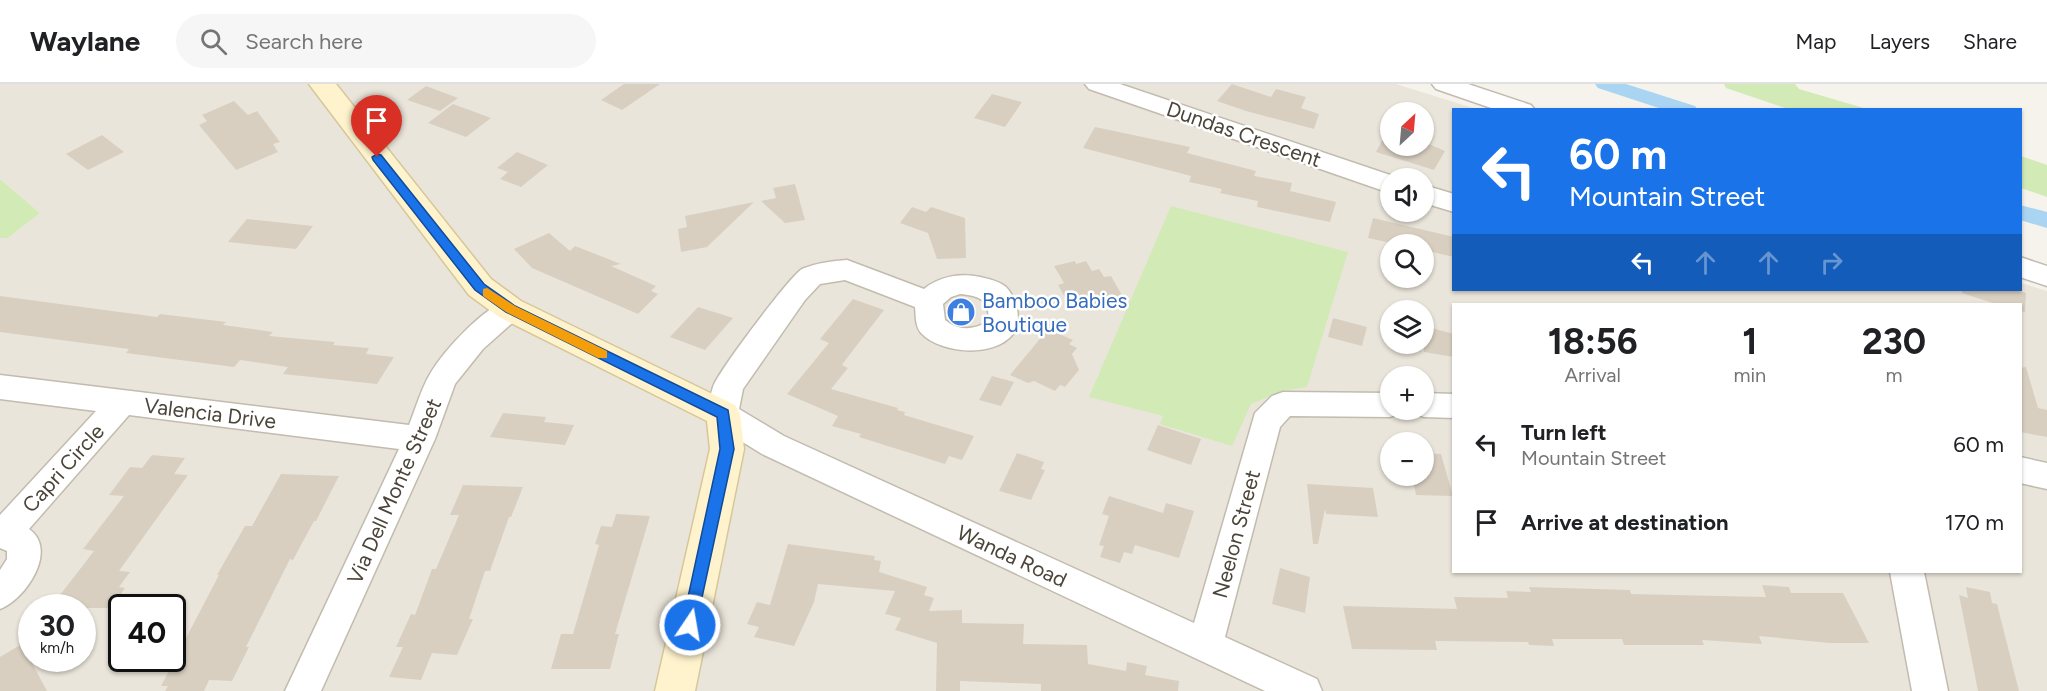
<!DOCTYPE html>
<meta charset="utf-8">
<style>
body{margin:0;font-family:Figtree,sans-serif;background:#f6f6f6;color:#202124;height:100vh;display:flex;flex-direction:column;font-size:22px;white-space:nowrap}
*{box-sizing:border-box;margin:0}
p{font-size:20px;color:#757577}
.icon{flex:none;width:33px;height:33px;fill:none;stroke:currentColor;stroke-width:2;stroke-linecap:round;stroke-linejoin:round}
.map{position:relative;flex:1;overflow:hidden}
.sheet{position:absolute;left:1452px;top:219px;width:570px;height:270px;display:flex;flex-direction:column;background:#fff;border-radius:0px;box-shadow:0 2px 4px #0004}
.sheet>*{flex:none}
.top-card{position:absolute;left:1452px;top:24px;width:570px;height:183px;border-radius:0px;box-shadow:0 2px 4px #0004;background:#1a73e8;color:#fff;overflow:hidden}
.needle{width:39px;rotate:26deg}
.controls{position:absolute;left:1380px;top:18px;display:grid;gap:12px}
.controls a{display:grid;place-items:center;width:54px;height:54px;border-radius:50%;background:#fff;box-shadow:0 2px 4px #0004;font-size:30px}
.speed{position:absolute;left:18px;top:510px;display:flex;gap:12px;font-size:30px;font-weight:700;text-align:center}
.speed>*{display:grid;place-content:center;width:78px;height:78px;border-radius:50%;background:#fff;box-shadow:0 2px 4px #0004;line-height:1}
.speed small{font-size:15px;font-weight:400}
.speed .limit{border:3px solid #111;border-radius:9px;background:#fff;color:#111}
.pin{position:absolute;display:grid;place-items:center;width:51px;height:51px;color:#fff;margin:-62px -26px;border-radius:50% 50% 50% 0;rotate:-45deg;box-shadow:0 0 6px #0007}
.pin .icon{rotate:45deg}
.me{position:absolute;width:66px;margin:-33px;rotate:12deg;stroke-linejoin:round;filter:drop-shadow(0 0 4px #0008)}
.turn{display:flex;align-items:center;gap:21px;height:126px;padding:0 18px;font-size:27px}
.turn .icon{width:78px;height:78px;stroke-width:2.5}
.turn b{display:block;font-size:42px;line-height:51px}
.lanes{display:flex;align-items:center;height:57px;padding:0 18px;background:#0003;justify-content:center;gap:30px;direction:ltr}
.lanes .off{opacity:.35}
.eta{display:flex;justify-content:space-evenly;align-items:center;height:102px;text-align:center}
.eta b{font-size:36px;font-weight:700;line-height:42px}
ul{padding:0;list-style:none}
li{display:flex;align-items:center;gap:18px;height:78px;padding:0 18px}
li div{flex:1}
li b{display:block;font-size:22px}
li em{font-style:normal}
header{display:flex;align-items:center;gap:36px;box-sizing:border-box;height:84px;padding:0 30px;background:#fff;border-bottom:2px solid #e0e0e0}
header strong{font-size:28px}
nav{display:flex;gap:33px;margin-inline-start:auto;font-size:21px}
.search{width:420px;height:54px;background:#f6f6f6;display:flex;align-items:center;gap:15px;box-sizing:border-box;padding:0 21px;border-radius:33px;color:#757577;font-size:22px}
.map>svg:first-child{display:block}
</style>
<header>
<strong>Waylane</strong>
<div class="search"><svg class="icon" aria-label="search" viewBox="0 0 24 24"><circle cx="10" cy="10" r="6"/><path d="M15 15l6 6"/></svg>Search here</div>
<nav><a>Map</a><a>Layers</a><a>Share</a></nav>
</header>
<div class="map">
<svg width="2047" height="607" viewBox="0 0 2047 607">
<rect width="100%" height="100%" fill="#f6f3ec"/>
<path fill="#eae5da" fill-rule="evenodd" d="M0 0H1396L1476 25 1454 26V206H2020L2021 199 2047 207V607H0V154H8L40 129 0 95ZM1390 28H1424V62H1390ZM1390 94H1424V128H1390ZM1390 160H1424V194H1390ZM1454 220H2020V488H1454ZM1390 226H1424V260H1390ZM1390 292H1424V326H1390ZM1390 358H1424V392H1390ZM32 524H82V574H32ZM122 524H172V574H122Z"/>
<path fill="#d2eab5" d="M1724 0H1795L1799 5 1867 25H1788L1726 4Z
M2021 72 2047 81V113L2021 104Z
M0 95 40 129 8 154H0Z
M1171 122 1348 168 1307 303 1282 307 1251 320 1232 362 1160 340 1163 332 1089 313Z"/>
<g fill="none" stroke-linecap="round" stroke-linejoin="round">
<path fill="#a9d4f2" fill-rule="evenodd" d="M1595 0H1626L1695 22 1698 26H1665L1598 4Z
M2020 121 2047 128V144L2020 136Z"/>
</g>
<path fill="#d8cfc1" d="M624 0H660L622 26 601 16Z
M1232 0 1271 13 1276 5 1306 13 1301 24 1319 30 1314 45 1246 27 1217 17Z
M426 2 458 14 440 27 407 16Z
M992 10 1022 18 1005 43 974 34Z
M234 17 248 31 257 27 280 58 273 60 278 68 236 86 199 41 207 37 202 31Z
M453 20 491 34 466 53 428 39Z
M1095 43 1190 63 1187 69 1256 87 1254 92 1292 99 1290 107 1336 118 1330 138 1257 123 1258 117 1220 109 1222 105 1189 98 1191 92 1083 64Z
M1387 47 1390 48V62H1424V58L1445 67 1434 86 1376 68Z
M102 51 124 68 88 86 66 70Z
M517 68 548 81 521 103 500 95 508 88 497 84Z
M795 100 805 136 785 139 761 117 776 114 773 104Z
M754 118 707 163 681 168 678 145 687 143 685 132Z
M912 123 926 128 931 123 965 134 966 174 937 175 928 149 900 139Z
M1373 134 1454 153V173L1424 166V160H1396L1368 154Z
M247 135 313 142 296 165 228 158Z
M549 149 570 167 575 162 621 180 611 182 656 202 651 207 658 210 638 230 532 184 514 165Z
M1075 177 1076 180 1086 177 1092 187 1099 185 1104 193 1111 192 1123 213 1072 226 1058 201 1064 199 1054 182Z
M1962 206H2016L2026 209 2025 228 2020 227V220H1996L1962 209Z
M0 212 157 233 160 230 226 238 223 241 273 248 269 252 335 258 333 261 369 264 366 270 394 273 377 300 283 290 288 283 240 276 234 283 126 269 129 265 0 248Z
M853 215 884 226 847 274 842 281 848 284 831 305 898 324 897 326 905 328 904 331 974 352 962 376 949 372 945 380 859 353 861 350 832 342 838 332 787 310 829 259 820 255Z
M698 223 733 234 705 266 670 253Z
M1333 234 1367 243 1362 262 1328 253Z
M1424 242 1454 250V273L1424 268Z
M1048 245 1073 256 1069 260 1077 264 1072 270 1079 286 1065 303 1060 301 1055 307 1034 297 1028 299 1010 291Z
M2026 283 2038 324 2047 326V353L2020 348V284Z
M992 292 1014 298 1001 322 979 316Z
M503 329 546 333 544 338 574 341 565 361 490 353Z
M1158 341 1201 355 1191 381 1147 366Z
M1017 369 1044 378 1041 385 1045 386 1031 416 999 407Z
M1424 369 1441 370 1453 412 1416 411 1412 392H1424Z
M152 371 185 374 174 390 188 391 119 487 130 488 119 503 125 504 111 524H50L94 467 83 465 124 412 109 411 130 383 142 384Z
M281 390 339 392 316 437H314L293 476 290 475 246 563H249L232 597 209 596 204 607H165L168 602H161L219 491H217L245 442H252Z
M1307 400 1373 404 1378 433 1326 430 1325 425 1318 460H1313Z
M463 401 523 403 511 433H509L490 487H485L469 535H473L457 571 432 569 421 596 389 593 403 563H396L411 530 415 531 432 485H436L459 431H450Z
M1109 412 1163 429 1166 419 1194 427 1179 474 1135 461 1132 470 1124 468 1120 479 1100 473 1104 462 1099 461 1109 432 1102 430Z
M616 430 650 432 615 550H619L610 585H551L561 550H573L599 461 595 460 601 442 612 443Z
M788 460 875 472 874 476 881 477 879 488 927 503 924 511 934 514 929 527 962 526V539L1024 540 1023 560 1087 561 1088 580 1126 587 1127 578 1147 582 1145 591 1179 597 1178 607H1041V600L960 597V607H936L937 559 895 546 901 534 885 530 895 507 818 500 814 518 794 562 754 553 759 543 747 540 757 518 770 521Z
M1280 484 1310 493 1305 529 1272 520Z
M1762 501 1789 503 1791 509H1843L1869 559H1829L1759 552 1762 560 1702 556 1704 561H1624L1622 555H1552L1554 562 1529 561 1528 558 1435 557 1437 566 1352 565 1343 522 1457 525 1454 513 1508 514 1506 507 1531 508 1529 503 1630 506 1631 510 1766 513Z
M1966 503 1990 508 1992 519 1997 520 2019 607H1978L1959 511 1968 514Z
M32 554V579L47 607H0V573Z"/>
<g fill="none" stroke-linecap="round" stroke-linejoin="round">
<g stroke="#c2bbae" stroke-width="3">
<path id="street" d="M1085 0H1120L1399 94H1390V108L1381 106 1089 5Z
M1432 0H1468L1531 21 1535 26H1497L1436 5Z
M1424 101 1454 110V128L1424 119Z
M2020 173 2047 182V202L2020 193Z
M847 176 924 205C940 192 961 189 980 193 989 195 999 197 1006 203 1016 213 1023 237 1013 250 994 274 941 270 921 249 915 242 916 232 915 223L845 196 820 200 805 216 743 305 739 325 784 352 1194 539 1255 329 1272 312 1283 308 1390 309V326H1403L1401 329 1390 333 1290 332 1280 343 1225 553 1317 595 1322 607H1265L762 370 712 339C707 328 709 315 713 303 717 289 790 192 802 185 816 179 832 177 847 176ZM960 210C980 212 991 216 988 238 972 246 959 247 945 236L943 220 951 213Z
M510 215 520 218 524 225 520 232 483 265 455 300 435 355 321 607H285L399 365 129 331 29 445C59 466 25 516 0 525V486L7 475V467L0 464V431L96 327 0 315V291L409 341C416 324 421 305 430 290 444 266 484 223 510 215Z
M1424 309 1454 310V334L1424 333 1413 329 1411 326H1424Z
M2020 373 2047 379V405L2020 399Z
M1890 488H1924L1948 607H1912Z"/>
</g>
<g stroke="#d6c79b" stroke-width="3">
<path id="secondary" d="M309 0H336L491 195 521 217 735 321 740 330 744 365 695 607H655L710 365 707 337 499 233 469 211Z"/>
</g>
<use href="#street" fill="#fff" fill-rule="evenodd"/>
<use href="#secondary" fill="#fff3cd" fill-rule="evenodd"/>
</g>
<path fill="#1a73e8" stroke="#114b97" stroke-width="1.5" d="M377 70 381 71 484 200 515 222 728 326 734 365 695 546 690 548 684 546 682 541 720 365 717 333 506 228 475 206 373 76 372 73Z"/>
<path fill="#f59e0b" d="M487 204 515 222 607 267V274H598L506 228 483 212V205Z"/>
<defs>
<g id="shop-disc" transform="scale(1.5)"><circle r="9.5" fill="#3f7fe0" stroke="#fff"/><path d="M-5-2.5h2.3a2.7 3.5 0 0 1 5.4 0H5L5.5 6h-11ZM-1.5-2.5h3a1.5 2.3 0 0 0-3 0Z" fill="#fff"/></g>
</defs>
<g fill-rule="evenodd">
<use href="#shop-disc" x="961" y="228"/>
</g>
<g text-anchor="middle" dominant-baseline="central" stroke-width="5" stroke-linejoin="round" paint-order="stroke">
<g font-size="21" fill="#4b4439" stroke="#fff">
<text transform="translate(1244 50) rotate(19)">Dundas Crescent</text>
<text transform="translate(210 329) rotate(7)">Valencia Drive</text>
<text transform="translate(63 384) rotate(-48)">Capri Circle</text>
<text transform="translate(394 407) rotate(-66)">Via Dell Monte Street</text>
<text transform="translate(1236 450) rotate(-75)">Neelon Street</text>
<text transform="translate(1012 472) rotate(25)">Wanda Road</text>
</g>
<g font-size="21" fill="#366cbe" stroke="#fff" text-anchor="start">
<text x="982" y="216">Bamboo Babies<tspan x="982" dy="24">Boutique</tspan></text>
</g>
</g>
</svg>
<div class="controls">
<a><svg class="needle" viewBox="-14 -14 28 28"><path d="M0-13l5 13h-10z" fill="#e53935"/><path d="M0 13l5-13h-10z" fill="#757577"/></svg></a>
<a><svg class="icon" aria-label="sound" viewBox="0 0 24 24"><path d="M4 9h4l5-4v14l-5-4H4zM17 9q2 3 0 6"/></svg></a>
<a><svg class="icon" aria-label="search" viewBox="0 0 24 24"><circle cx="10" cy="10" r="6"/><path d="M15 15l6 6"/></svg></a>
<a><svg class="icon" aria-label="layers" viewBox="0 0 24 24"><path d="M12 4l9 5-9 5-9-5zM3 14l9 5 9-5"/></svg></a>
<a>+</a>
<a>−</a>
</div>
<div class="speed"><div>30<small>km/h</small></div><div class="limit">40</div></div>
<div class="pin" style="left:377px;top:73px;background:#d93025"><svg class="icon" aria-label="arrive" viewBox="0 0 24 24"><path d="M6 21V4h12l-3 4 3 4H6"/></svg></div>
<svg class="me" style="left:690px;top:541px" viewBox="-20 -20 40 40"><circle r="17" fill="#1a73e8" stroke="#fff" stroke-width="3"/><path d="M0-11L8 9 0 5-8 9z" fill="#fff"/></svg>
<div class="top-card">
<div class="turn"><svg class="icon" aria-label="left" viewBox="0 0 24 24"><path d="M17 20v-9H6M10 6l-5 5 5 5"/></svg><div><b>60 m</b>Mountain Street</div></div>
<div class="lanes"><svg class="icon" aria-label="left" viewBox="0 0 24 24"><path d="M17 20v-9H6M10 6l-5 5 5 5"/></svg><svg class="icon off" aria-label="ahead" viewBox="0 0 24 24"><path d="M12 20V5M6 11l6-6 6 6"/></svg><svg class="icon off" aria-label="ahead" viewBox="0 0 24 24"><path d="M12 20V5M6 11l6-6 6 6"/></svg><svg class="icon off" aria-label="right" viewBox="0 0 24 24"><path d="M7 20v-9h11M14 6l5 5-5 5"/></svg></div>
</div>
<section class="sheet">
<div class="eta">
<div><b>18:56</b><p>Arrival</p></div>
<div><b>1</b><p>min</p></div>
<div><b>230</b><p>m</p></div>
</div>
<ul>
<li><svg class="icon" aria-label="left" viewBox="0 0 24 24"><path d="M17 20v-9H6M10 6l-5 5 5 5"/></svg><div><b>Turn left</b><p>Mountain Street</p></div><em>60 m</em></li>
<li><svg class="icon" aria-label="arrive" viewBox="0 0 24 24"><path d="M6 21V4h12l-3 4 3 4H6"/></svg><div><b>Arrive at destination</b></div><em>170 m</em></li>
</ul>
</section>
</div>
